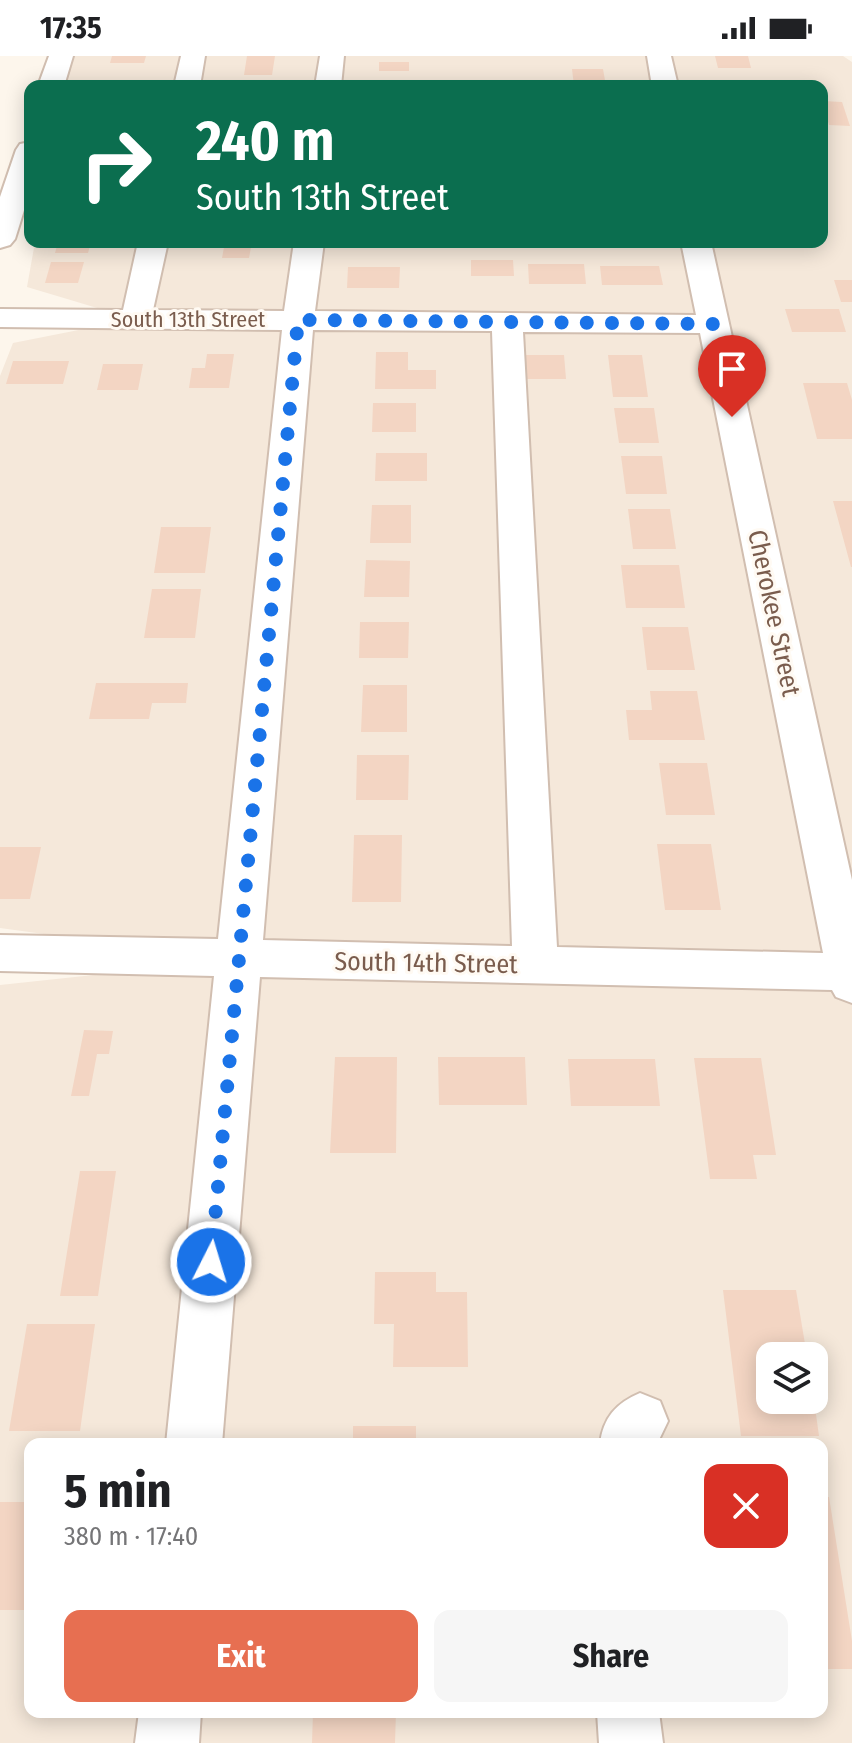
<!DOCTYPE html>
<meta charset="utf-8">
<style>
body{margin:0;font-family:"Fira Sans Condensed",sans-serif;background:#f6f6f6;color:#202124;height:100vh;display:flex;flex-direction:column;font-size:30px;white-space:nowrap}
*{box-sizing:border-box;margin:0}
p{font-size:26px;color:#757577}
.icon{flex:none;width:44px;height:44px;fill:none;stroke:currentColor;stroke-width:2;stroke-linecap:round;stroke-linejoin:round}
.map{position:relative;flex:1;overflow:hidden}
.side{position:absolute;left:24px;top:1382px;width:804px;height:280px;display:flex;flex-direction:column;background:#fff;border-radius:16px;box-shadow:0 4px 20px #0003}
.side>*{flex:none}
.top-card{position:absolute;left:24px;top:24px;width:804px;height:168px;border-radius:16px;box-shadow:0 4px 20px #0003;background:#0b6e4f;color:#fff;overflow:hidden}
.fabs{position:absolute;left:756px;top:1286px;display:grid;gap:16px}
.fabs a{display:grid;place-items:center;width:72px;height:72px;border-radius:16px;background:#fff;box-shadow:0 4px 20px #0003;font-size:40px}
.pin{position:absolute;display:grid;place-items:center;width:68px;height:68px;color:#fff;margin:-82px -34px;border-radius:50% 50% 50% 0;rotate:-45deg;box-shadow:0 0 8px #0007}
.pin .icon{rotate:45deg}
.me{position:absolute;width:88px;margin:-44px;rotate:5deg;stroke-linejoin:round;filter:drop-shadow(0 0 6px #0008)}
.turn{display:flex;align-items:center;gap:28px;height:168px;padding:0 40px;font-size:36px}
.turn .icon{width:104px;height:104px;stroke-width:2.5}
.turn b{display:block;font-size:56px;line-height:68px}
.round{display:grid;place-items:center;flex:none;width:84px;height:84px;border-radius:16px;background:#f6f6f6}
.head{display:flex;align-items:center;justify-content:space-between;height:136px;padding:0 40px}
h1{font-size:48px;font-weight:700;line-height:60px}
.button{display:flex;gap:16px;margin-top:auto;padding:16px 40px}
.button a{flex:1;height:92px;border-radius:16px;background:#e76f51;color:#fff;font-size:32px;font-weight:700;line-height:92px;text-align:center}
.button a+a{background:#f6f6f6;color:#202124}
.status{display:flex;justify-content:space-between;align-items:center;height:56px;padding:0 40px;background:#fff;direction:ltr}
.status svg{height:22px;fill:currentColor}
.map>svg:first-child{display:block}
</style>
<div class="status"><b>17:35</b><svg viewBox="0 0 49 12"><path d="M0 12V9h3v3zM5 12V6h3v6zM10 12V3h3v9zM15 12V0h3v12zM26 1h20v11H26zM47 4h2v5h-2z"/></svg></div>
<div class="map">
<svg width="852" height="1687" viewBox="0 0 852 1687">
<rect width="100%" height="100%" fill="#fdf6ec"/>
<path fill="#f5e8da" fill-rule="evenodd" d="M71 0H843L852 6V1687H0V929L234 904 0 872V320L13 287 134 263 27 231 35 186H822V30H65ZM770 1300H814V1344H770ZM30 1388H822V1656H30Z"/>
<path fill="#f3d5c3" d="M112 0H146L144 7H110Z
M247 0H275L272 19H244Z
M715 0H748L751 12H718Z
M379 6H409V15H379Z
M572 13H603L606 30H574Z
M381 26H416V30H381Z
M822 45 842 46 850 70 829 69Z
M58 186H91L88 197H55Z
M225 186H252L249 202H222Z
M471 204H513L514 220H471Z
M51 206H84L78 227H45Z
M528 208H584L586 228H529Z
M600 210H659L663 229H602Z
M348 211H400L399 232H347Z
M834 224H852V246H841Z
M785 253H839L846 276H792Z
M376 296H408V314H436V333H375Z
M207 298H234L229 332H189L192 312H205Z
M522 299H564L566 323H524Z
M608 299H642L648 341H613Z
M13 305H69L63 328H6Z
M103 308H143L138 334H97Z
M803 327H847L852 344V383H817Z
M373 347H416V376H372Z
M614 352H654L659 387H619Z
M376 397H427V425H375Z
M621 400H662L667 438H626Z
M833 445H852V511H851Z
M372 449H411V487H370Z
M628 453H670L676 493H633Z
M161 471H211L205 517H154Z
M366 504 410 505 409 541H364Z
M621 509H679L685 552H626Z
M152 533H201L195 582H144Z
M360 566H409L408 602H359Z
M642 571H688L695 614H647Z
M96 627H188L186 647H152L149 663H89Z
M363 629H407V676H361Z
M650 635H697L705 684H629L626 654H652Z
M357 699H409L408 744H356Z
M659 707H707L715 759H666Z
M354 779H402L401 846H352Z
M657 788H711L721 854H665Z
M0 791H41L30 843H0Z
M84 974 113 975 109 998H97L89 1040H71Z
M335 1001H397L396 1097H330Z
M438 1001H525L527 1049H439Z
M694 1002H761L776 1099H753L757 1123H710Z
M568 1003H655L660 1050H571Z
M80 1115H116L98 1240H60Z
M375 1216H436V1236H467L468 1311H393L394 1268H374Z
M723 1234H796L807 1300H770V1344H814L819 1380H741Z
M27 1268H95L80 1375H9Z
M353 1370H416V1388H353Z
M822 1441H829L852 1585V1613H822Z
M0 1446H30V1554H0Z
M313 1656H396L395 1687H312Z"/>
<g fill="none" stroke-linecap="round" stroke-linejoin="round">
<g stroke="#d1beb0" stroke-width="4">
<path id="minor" d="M49 0H73L64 30H38Z
M181 0H205L200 30H174Z
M320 0H344L341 30H315Z
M647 0H671L678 30H652Z
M30 86V135L15 183 10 189 0 192V141L16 94 20 88Z
M138 186H168L153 254 284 255 294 186H324L315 255 696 259 681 186H711L852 824V947L836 941 832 934 260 921 222 1388H166L214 920 0 915V879L218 883 282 274 0 271V253L123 254ZM313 274 492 275 512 890 263 884ZM523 276 700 277 823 897 557 891Z
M640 1337 660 1345 668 1365 657 1388H600C603 1362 616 1347 640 1337Z
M139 1656H201L199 1687H135Z
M597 1656H659L663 1687H599Z"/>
</g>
<use href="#minor" fill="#fff" fill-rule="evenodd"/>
</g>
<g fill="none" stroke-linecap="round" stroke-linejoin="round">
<path stroke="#1a73e8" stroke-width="14" stroke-dasharray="0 25.2" d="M211 1206 298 264 713 268 732 361"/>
</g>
<g text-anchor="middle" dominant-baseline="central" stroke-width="6" stroke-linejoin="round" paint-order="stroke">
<g font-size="22" fill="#7a5c4d" stroke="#fffaf3">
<text x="188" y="263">South 13th Street</text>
</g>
<g font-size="26" fill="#7a5c4d" stroke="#fffaf3">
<text transform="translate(774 557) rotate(78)">Cherokee Street</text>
<text transform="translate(426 907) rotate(1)">South 14th Street</text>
</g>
</g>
</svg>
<div class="fabs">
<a><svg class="icon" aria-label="layers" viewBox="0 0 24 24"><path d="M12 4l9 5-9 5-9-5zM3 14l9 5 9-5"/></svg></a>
</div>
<div class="pin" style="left:732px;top:361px;background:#d93025"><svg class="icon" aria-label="arrive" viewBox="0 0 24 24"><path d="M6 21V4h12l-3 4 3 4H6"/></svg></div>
<svg class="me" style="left:211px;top:1206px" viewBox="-20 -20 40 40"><circle r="17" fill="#1a73e8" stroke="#fff" stroke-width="3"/><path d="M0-11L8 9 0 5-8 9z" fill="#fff"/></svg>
<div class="top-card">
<div class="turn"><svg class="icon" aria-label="right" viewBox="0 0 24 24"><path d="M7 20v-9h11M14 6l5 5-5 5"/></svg><div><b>240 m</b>South 13th Street</div></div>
</div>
<section class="side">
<div class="head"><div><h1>5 min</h1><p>380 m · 17:40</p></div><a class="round" style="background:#d93025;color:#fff"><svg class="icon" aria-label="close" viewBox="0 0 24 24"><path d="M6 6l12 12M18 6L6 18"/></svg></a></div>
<div class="button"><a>Exit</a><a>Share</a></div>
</section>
</div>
